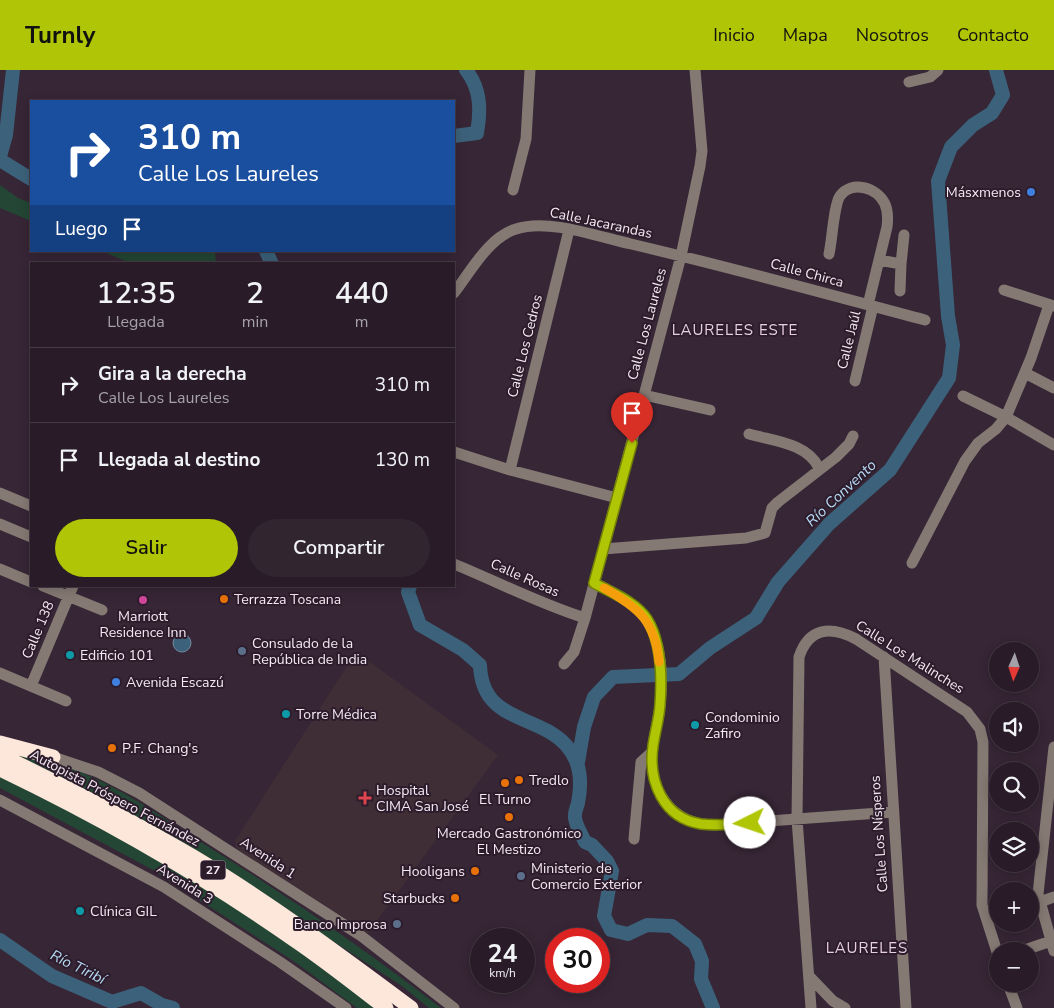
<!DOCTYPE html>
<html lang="es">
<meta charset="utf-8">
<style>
body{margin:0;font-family:"Nunito Sans",sans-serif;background:#312530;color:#f1f3f6;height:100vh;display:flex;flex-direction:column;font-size:19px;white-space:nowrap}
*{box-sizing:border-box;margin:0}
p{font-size:16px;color:#a5a1a8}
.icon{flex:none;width:28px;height:28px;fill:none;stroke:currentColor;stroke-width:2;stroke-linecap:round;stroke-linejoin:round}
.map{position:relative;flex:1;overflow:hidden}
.details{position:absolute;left:30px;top:192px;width:425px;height:325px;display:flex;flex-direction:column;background:#291c28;border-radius:0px;box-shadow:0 2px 12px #0003,0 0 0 1px #453a45}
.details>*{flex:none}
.top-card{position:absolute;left:30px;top:30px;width:425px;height:152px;border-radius:0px;box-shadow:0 2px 12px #0003,0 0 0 1px #453a45;background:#1a4fa0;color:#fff;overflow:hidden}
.needle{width:32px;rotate:183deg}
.buttons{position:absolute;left:989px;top:572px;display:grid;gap:10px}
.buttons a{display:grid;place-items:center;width:50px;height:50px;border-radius:50%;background:#291c28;box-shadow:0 2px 12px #0003,0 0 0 1px #453a45;font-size:25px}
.speed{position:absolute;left:470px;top:858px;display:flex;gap:10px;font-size:25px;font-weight:700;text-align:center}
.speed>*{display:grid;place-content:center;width:65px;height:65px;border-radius:50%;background:#291c28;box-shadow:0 2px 12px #0003,0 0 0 1px #453a45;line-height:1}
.speed small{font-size:12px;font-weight:400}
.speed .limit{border:8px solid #d22;background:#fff;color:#111}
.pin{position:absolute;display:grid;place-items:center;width:42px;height:42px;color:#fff;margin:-51px -21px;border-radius:50% 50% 50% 0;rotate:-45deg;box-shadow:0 0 5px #0007}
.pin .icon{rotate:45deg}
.me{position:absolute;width:55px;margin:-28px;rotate:266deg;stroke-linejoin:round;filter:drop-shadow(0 0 4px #0008)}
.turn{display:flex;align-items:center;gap:18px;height:105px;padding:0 25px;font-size:22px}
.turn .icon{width:65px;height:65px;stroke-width:2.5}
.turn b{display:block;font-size:35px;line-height:42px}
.then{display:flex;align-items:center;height:48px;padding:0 25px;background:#0003;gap:10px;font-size:19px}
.eta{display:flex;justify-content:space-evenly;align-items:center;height:85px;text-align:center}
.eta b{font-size:30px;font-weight:600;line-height:35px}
.action{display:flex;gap:10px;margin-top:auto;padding:10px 25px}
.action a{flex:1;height:58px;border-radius:30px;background:#afc505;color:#111;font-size:20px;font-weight:600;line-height:58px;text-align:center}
.action a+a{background:#312530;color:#f1f3f6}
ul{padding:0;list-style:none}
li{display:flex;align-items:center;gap:15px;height:75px;padding:0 25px;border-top:1px solid #453a45}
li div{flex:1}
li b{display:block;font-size:19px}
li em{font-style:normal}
header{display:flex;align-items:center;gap:30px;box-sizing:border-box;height:70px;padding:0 25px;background:#afc505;color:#111}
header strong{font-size:24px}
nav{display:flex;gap:28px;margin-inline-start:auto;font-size:18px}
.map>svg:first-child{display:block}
</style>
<header>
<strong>Turnly</strong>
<nav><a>Inicio</a><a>Mapa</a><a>Nosotros</a><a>Contacto</a></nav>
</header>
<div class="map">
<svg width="1054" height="938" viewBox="0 0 1054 938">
<rect width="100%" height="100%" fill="#372636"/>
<path fill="#402e36" d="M356 582 498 685 368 863 237 779 235 771Z"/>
<path fill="#234734" d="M0 115 18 128 31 133V151L0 138Z
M102 181H215L216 194H132Z
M17 685C87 693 147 737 204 774 286 825 365 879 441 938H429L402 916 219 797 108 730Z
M0 703 126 769 287 869 375 938H357L295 892 153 800 0 718Z"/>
<path fill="#3c627b" stroke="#738a9f" d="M173 573a9 9 0 1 1 18 0a9 9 0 1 1-18 0Z"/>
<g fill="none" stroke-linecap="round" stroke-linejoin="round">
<path stroke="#3c627b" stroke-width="14" d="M454 66 477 63C481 40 481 19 466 0
M0 86 6 65 13 0
M0 90 31 109
M266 181 272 194
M410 516 408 522 420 555 463 580 480 595C482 653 536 643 566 675 581 691 582 713 578 733 577 737 574 743 575 748 576 756 582 765 585 772L592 775 607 791 612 801 604 846 611 860 628 864 647 855 672 856 695 874 702 891 701 909 713 938
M578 692 584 657 594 627 613 607 679 604 710 578 756 548 778 512 829 454 890 400 949 308 953 275 948 246 938 111 951 77 973 55 992 43 1003 25 996 0
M0 870 52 906 112 932 141 923 162 935 173 938"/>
<path stroke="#857973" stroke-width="11" d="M909 12 930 7 938 0
M513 120 526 69 530 0
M829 184C832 171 834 134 840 126 851 110 877 117 885 134 888 141 888 149 887 157L868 235
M879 190 901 194 900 221
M901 194 904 165
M1004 220 1054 236
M454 223C471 201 489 167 516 159 548 148 599 167 631 174 730 197 827 224 925 250
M1025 303 1054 318
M855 311 873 236
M644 325 710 340
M963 326 1006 347 1054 375
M749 364C773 371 807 373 819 398
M454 382 510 400 617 428
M510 400 569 160
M0 423 31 436
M0 454 31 467
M603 479 746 468 765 463 772 438 778 432 836 387 849 374 853 366
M912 493 965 391 978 373 996 359 1006 347 1031 288 1049 235
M454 494C498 512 540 534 585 548
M0 499 31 512
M595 513C612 522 636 532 647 550 662 573 663 609 660 635 659 649 654 663 653 677 647 718 670 754 713 755L893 742
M43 516 102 540
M884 587 906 938
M564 594 574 582 585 548 681 186 700 96 702 81 695 0
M0 603 66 631
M31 616 73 516
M1054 677 1038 824 1054 881
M53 687 98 702 139 723 360 865 454 938
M0 730 164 817 280 892 346 938
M634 769 641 692 652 682
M1040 832 1054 827
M1022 881 1051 871
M810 907 833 931 845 938
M1008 914 1017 938
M811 938 797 749 799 587C809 557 831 556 856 569L967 642 980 659 983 672 982 835 998 885"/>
<path stroke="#fde6da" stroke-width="15" d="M0 673 53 687
M0 685C66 717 132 751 195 788 270 833 341 886 411 938
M0 699C102 748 202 805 295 870 326 891 356 915 386 938"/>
</g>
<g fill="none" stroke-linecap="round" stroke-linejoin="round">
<g stroke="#728003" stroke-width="12">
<path id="route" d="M632 373 594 513C612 523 636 532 647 549 662 573 662 608 660 635 659 649 655 662 653 676 648 711 663 748 701 754 717 756 734 754 750 753"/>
</g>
<use href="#route" stroke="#afc505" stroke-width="9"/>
<path stroke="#f59e0b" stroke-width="9" d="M604 518C639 538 655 551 659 592"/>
</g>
<g fill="#3f7fe0" stroke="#2d1c2c" stroke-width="2">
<circle cx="1031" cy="122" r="5"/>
<circle cx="116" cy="612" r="5"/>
</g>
<g fill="#e8710a" stroke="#2d1c2c" stroke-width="2">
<circle cx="224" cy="529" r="5"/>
<circle cx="112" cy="678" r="5"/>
<circle cx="519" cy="710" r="5"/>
<circle cx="505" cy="713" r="5"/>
<circle cx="509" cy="747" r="5"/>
<circle cx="475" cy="801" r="5"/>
<circle cx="455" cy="828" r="5"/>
</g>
<circle fill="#d1479c" stroke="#2d1c2c" stroke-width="2" cx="143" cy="530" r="5"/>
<g fill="#5c6f8a" stroke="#2d1c2c" stroke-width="2">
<circle cx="242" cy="581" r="5"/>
<circle cx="521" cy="806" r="5"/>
<circle cx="397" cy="854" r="5"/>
</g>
<g fill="#0f9aa8" stroke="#2d1c2c" stroke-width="2">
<circle cx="70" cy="585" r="5"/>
<circle cx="286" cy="644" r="5"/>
<circle cx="695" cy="655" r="5"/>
<circle cx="80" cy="841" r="5"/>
</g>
<path fill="#e0444e" stroke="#2d1c2c" stroke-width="2" d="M362.5 720.5h5v5h5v5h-5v5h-5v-5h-5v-5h5z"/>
<g text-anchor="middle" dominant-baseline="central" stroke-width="4" stroke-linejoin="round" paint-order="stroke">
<rect fill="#2d1c2c" stroke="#b8abb7" stroke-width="1" x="200.5" y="790.5" width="25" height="19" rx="4"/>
<g font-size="12" font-weight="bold" fill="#f4e8f3">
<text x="213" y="800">27</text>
</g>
<g font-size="14" fill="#f4e8f3" stroke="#2d1c2c" text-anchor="start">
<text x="1021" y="122" text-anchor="end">Másxmenos</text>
<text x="234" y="529">Terrazza Toscana</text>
<text x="143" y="546" text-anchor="middle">Marriott<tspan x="143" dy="16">Residence Inn</tspan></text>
<text x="252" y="573">Consulado de la<tspan x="252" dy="16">República de India</tspan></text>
<text x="80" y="585">Edificio 101</text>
<text x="126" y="612">Avenida Escazú</text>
<text x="296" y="644">Torre Médica</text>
<text x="705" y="647">Condominio<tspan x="705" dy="16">Zafiro</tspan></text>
<text x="122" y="678">P.F. Chang's</text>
<text x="529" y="710">Tredlo</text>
<text x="376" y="720">Hospital<tspan x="376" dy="16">CIMA San José</tspan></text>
<text x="505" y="729" text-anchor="middle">El Turno</text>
<text x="509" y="763" text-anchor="middle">Mercado Gastronómico<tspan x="509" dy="16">El Mestizo</tspan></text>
<text x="531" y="798">Ministerio de<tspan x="531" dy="16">Comercio Exterior</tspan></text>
<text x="465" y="801" text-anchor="end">Hooligans</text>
<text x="445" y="828" text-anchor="end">Starbucks</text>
<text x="90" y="841">Clínica GIL</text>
<text x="387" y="854" text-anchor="end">Banco Improsa</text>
</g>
<g font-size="14" fill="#f4e8f3" stroke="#2d1c2c">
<text transform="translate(601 153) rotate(12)">Calle Jacarandas</text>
<text transform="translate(807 203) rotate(15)">Calle Chirca</text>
<text transform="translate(647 254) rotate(-75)">Calle Los Laureles</text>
<text transform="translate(849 270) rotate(-76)">Calle Jaúl</text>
<text transform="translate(525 276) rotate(-76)">Calle Los Cedros</text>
<text transform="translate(525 508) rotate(24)">Calle Rosas</text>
<text transform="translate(38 560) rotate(-67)">Calle 138</text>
<text transform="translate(910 587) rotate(32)">Calle Los Malinches</text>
<text transform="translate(115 728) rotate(28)">Autopista Próspero Fernández</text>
<text transform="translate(879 764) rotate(-94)">Calle Los Nísperos</text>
<text transform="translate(268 788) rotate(33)">Avenida 1</text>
<text transform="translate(185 814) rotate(32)">Avenida 3</text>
</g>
<g font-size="15" letter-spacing="1" fill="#e6cfe3" stroke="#2d1c2c">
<text x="735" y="260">LAURELES ESTE</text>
<text x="867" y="878">LAURELES</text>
</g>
<g font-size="15" font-style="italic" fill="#b5dbf5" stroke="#2d1c2c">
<text transform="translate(841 423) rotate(-43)">Río Convento</text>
<text transform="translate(78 897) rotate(26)">Río Tiribí</text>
</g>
</g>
</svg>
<div class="buttons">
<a><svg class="needle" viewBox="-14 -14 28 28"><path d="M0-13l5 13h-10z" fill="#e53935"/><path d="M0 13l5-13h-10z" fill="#a5a1a8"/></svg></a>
<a><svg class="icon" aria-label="sound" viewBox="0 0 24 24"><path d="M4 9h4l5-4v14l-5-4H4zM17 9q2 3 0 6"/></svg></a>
<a><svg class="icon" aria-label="search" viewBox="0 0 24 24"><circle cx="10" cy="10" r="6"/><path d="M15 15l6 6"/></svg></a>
<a><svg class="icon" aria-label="layers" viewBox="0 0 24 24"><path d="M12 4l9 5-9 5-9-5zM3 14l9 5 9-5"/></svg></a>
<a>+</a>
<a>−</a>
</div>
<div class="speed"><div>24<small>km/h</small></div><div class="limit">30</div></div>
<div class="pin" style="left:632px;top:373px;background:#d93025"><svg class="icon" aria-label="arrive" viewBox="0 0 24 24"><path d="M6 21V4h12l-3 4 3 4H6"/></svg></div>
<svg class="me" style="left:750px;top:753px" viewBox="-20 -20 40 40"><circle r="19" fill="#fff"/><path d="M0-13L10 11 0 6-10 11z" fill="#afc505"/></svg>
<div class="top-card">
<div class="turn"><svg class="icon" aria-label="right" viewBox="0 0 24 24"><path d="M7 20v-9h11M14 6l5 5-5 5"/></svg><div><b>310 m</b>Calle Los Laureles</div></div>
<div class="then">Luego<svg class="icon" aria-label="arrive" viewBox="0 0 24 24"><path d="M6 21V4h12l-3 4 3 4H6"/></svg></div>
</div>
<section class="details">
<div class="eta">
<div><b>12:35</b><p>Llegada</p></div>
<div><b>2</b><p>min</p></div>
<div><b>440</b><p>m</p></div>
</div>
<ul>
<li><svg class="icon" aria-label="right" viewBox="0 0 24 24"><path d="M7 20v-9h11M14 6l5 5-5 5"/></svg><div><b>Gira a la derecha</b><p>Calle Los Laureles</p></div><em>310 m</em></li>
<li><svg class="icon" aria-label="arrive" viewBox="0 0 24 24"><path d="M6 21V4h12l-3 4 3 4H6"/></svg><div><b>Llegada al destino</b></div><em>130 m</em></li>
</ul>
<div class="action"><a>Salir</a><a>Compartir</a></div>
</section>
</div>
